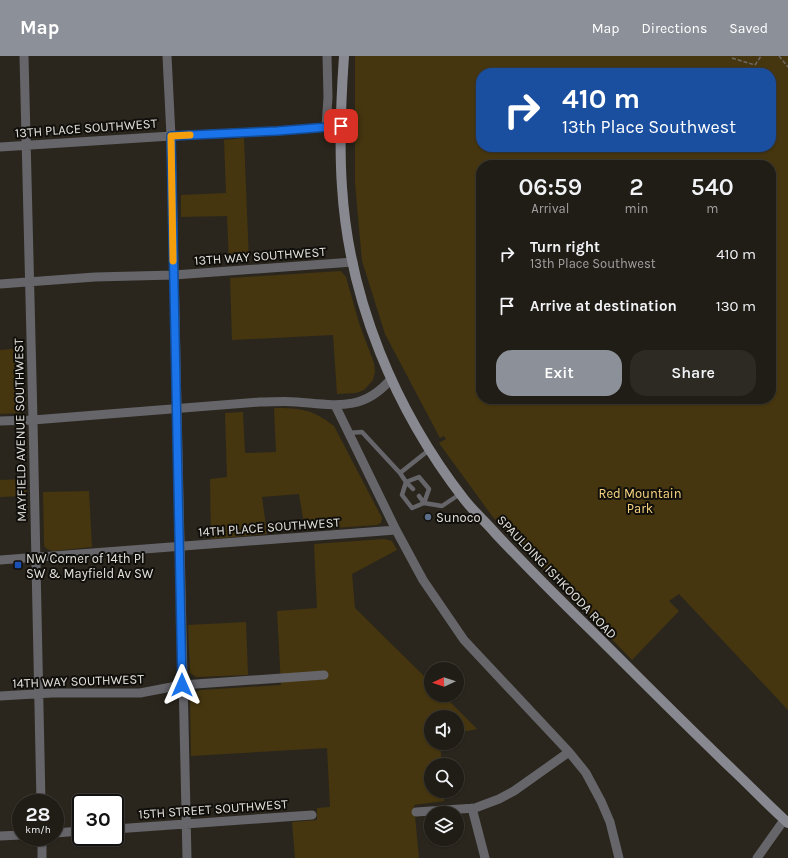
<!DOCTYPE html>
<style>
body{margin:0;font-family:Karla,sans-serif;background:#2d2923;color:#f1f3f6;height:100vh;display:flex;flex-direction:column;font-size:15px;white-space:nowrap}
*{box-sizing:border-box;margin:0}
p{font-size:13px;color:#a2a1a1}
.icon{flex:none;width:22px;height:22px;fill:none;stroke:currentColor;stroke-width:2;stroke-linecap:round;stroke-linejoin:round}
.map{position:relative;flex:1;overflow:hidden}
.drawer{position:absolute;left:476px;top:104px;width:300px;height:244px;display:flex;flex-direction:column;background:#201c16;border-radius:16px;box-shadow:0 1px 3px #0004,0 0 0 1px #3d3a35}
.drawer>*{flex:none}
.guide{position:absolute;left:476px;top:12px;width:300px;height:84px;border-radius:16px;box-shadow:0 1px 3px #0004,0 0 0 1px #3d3a35;background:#1a4fa0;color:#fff;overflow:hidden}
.needle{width:26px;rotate:267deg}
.fabs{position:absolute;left:424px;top:606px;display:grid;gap:8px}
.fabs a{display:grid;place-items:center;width:40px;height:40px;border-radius:50%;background:#201c16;box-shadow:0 1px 3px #0004,0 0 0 1px #3d3a35;font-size:20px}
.speed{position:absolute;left:12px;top:738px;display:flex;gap:8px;font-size:20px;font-weight:700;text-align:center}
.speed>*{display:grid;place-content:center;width:52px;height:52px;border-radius:50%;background:#201c16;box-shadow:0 1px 3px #0004,0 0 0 1px #3d3a35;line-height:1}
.speed small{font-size:10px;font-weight:400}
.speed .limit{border:2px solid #111;border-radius:6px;background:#fff;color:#111}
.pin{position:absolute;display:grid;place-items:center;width:34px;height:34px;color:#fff;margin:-17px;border-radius:8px;box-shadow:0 2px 6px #0006}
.me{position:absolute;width:44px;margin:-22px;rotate:0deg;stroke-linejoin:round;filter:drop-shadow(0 0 3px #0008)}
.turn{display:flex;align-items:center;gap:14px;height:84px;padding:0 20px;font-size:18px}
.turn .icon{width:52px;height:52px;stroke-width:2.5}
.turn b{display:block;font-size:28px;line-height:34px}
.eta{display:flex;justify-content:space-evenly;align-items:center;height:68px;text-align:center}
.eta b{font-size:24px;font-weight:600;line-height:28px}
.button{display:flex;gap:8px;margin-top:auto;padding:8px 20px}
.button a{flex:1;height:46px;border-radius:16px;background:#8c9099;color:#fff;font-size:16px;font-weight:600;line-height:46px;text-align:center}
.button a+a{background:#2d2923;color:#f1f3f6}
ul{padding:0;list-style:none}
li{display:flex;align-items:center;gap:12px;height:52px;padding:0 20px}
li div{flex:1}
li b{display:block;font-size:15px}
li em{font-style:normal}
header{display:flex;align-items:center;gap:24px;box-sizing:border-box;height:56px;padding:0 20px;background:#8c9099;color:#fff}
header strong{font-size:19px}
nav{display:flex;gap:22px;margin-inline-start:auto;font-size:14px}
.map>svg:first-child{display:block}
</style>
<header>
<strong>Map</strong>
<nav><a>Map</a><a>Directions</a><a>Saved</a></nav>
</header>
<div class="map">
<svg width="788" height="802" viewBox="0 0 788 802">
<rect width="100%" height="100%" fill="#2a261d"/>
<path fill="#45360f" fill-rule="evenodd" d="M355 0H788V654L679 538 669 545 679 555 632 604 492 460 439 387 446 383 444 380 440 382 385 278 362 205 355 127ZM481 17H771V91H481ZM481 109H771V343H481Z
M244 82 249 205 229 207 227 160 181 161V139L226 137 224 84Z
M341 215 346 221 359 267 374 307 375 316 373 324 364 334 356 337 337 338 333 279 232 284 230 222Z
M23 292 24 355 20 357 0 358V294Z
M274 352C300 352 312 353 334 370L382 462 381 467 377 469 305 474 299 438 262 441 267 478 211 483 210 423 227 421 225 357 243 356 245 397 276 396Z
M27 423 26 440 0 441V424Z
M89 435 92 491 53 495 47 493 44 490 43 436Z
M384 483 392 485 397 494 352 518 355 552 431 627V639H443L477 673 457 677V661H431V687H440L442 709H431V735H444V745L414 749 419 802H295L292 766 317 764V752L330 751 327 692 191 700 190 641 193 637 201 634 281 629 277 555 317 552 314 488Z
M246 566 248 619 196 621 190 617 188 569Z"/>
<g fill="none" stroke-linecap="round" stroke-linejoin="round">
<path stroke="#6d6962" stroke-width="1.5" stroke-dasharray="4 2" stroke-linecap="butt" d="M779 0 788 11
M732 2 755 9 761 0"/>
<path stroke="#65656a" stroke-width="4.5" d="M348 377 362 376 400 417
M429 394 400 417 406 426 419 421 429 433 424 447 442 450 460 438
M406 426 402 439 412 452 424 447 419 440
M406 426 413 433"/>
<path stroke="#65656a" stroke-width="9" d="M24 0 33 364 41 747
M167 0 171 80 187 802
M326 71 328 41 327 0
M0 91 171 80 277 75 341 70
M0 228 95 221 174 219 353 206
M335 349 396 474 423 524 464 584 569 696 586 717 601 745 610 766 619 802
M0 365 33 364 260 346C272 346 285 345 297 346 335 349 363 356 391 323
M0 504 396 474
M0 640 52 637H140L182 629 324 619
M472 752 485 802
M416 756 475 752 499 743 514 735 569 696
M115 773 312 759
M55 777 81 775
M0 780 21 779
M42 781V802
M757 802 784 764"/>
<path stroke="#888890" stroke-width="10" d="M344 0C341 43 339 88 342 131 349 244 395 354 464 443 474 456 486 466 496 478 529 513 563 547 598 581 643 626 688 671 734 715 752 732 769 750 788 767"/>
</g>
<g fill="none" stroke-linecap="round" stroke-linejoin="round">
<g stroke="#114b97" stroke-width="10">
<path id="route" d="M182 629 171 80 277 75 341 70"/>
</g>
<use href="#route" stroke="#1a73e8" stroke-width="7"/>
<path stroke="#f59e0b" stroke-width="7" d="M173 205 171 80 190 79"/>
</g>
<circle fill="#5c6f8a" stroke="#110f0b" stroke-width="1.5" cx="428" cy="461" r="4"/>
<rect fill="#1a4fb4" stroke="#110f0b" stroke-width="1.5" x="14" y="505" width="8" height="8" rx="2"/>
<g text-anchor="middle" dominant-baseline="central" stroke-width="4" stroke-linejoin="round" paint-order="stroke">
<g font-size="13" fill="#e4e1db" stroke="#110f0b">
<text transform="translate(86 72) rotate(-4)">13TH PLACE SOUTHWEST</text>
<text transform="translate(260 200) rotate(-4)">13TH WAY SOUTHWEST</text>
<text transform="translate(20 374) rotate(-91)">MAYFIELD AVENUE SOUTHWEST</text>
<text transform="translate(269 471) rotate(-4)">14TH PLACE SOUTHWEST</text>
<text transform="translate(557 521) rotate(46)">SPAULDING ISHKOODA ROAD</text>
<text transform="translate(78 625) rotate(-2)">14TH WAY SOUTHWEST</text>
<text transform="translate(213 753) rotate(-4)">15TH STREET SOUTHWEST</text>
</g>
<g font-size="13" fill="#f9d681" stroke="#110f0b">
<text x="640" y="437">Red Mountain<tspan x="640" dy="15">Park</tspan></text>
</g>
<g font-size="13" fill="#e4e1db" stroke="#110f0b" text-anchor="start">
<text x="436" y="461">Sunoco</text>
<text x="26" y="502">NW Corner of 14th Pl<tspan x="26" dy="15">SW &amp; Mayfield Av SW</tspan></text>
</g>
</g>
</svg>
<div class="fabs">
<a><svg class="needle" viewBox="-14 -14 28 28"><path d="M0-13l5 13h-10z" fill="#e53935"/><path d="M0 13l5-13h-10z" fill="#a2a1a1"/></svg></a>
<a><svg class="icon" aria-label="sound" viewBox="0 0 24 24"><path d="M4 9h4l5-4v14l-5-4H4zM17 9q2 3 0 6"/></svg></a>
<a><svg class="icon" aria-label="search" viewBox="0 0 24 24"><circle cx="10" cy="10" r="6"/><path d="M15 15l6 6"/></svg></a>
<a><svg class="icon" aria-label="layers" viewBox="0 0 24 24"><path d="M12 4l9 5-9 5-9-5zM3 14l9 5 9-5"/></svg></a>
</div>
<div class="speed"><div>28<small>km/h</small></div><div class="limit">30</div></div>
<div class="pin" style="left:341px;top:70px;background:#d93025"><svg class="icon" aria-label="arrive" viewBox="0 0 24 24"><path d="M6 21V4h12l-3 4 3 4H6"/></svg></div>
<svg class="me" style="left:182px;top:629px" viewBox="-20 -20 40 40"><path d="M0-17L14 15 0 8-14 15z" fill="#1a73e8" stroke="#fff" stroke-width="4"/></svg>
<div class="guide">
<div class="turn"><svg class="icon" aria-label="right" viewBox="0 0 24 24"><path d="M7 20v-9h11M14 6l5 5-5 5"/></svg><div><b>410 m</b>13th Place Southwest</div></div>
</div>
<section class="drawer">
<div class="eta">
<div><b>06:59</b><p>Arrival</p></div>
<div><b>2</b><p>min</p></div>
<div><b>540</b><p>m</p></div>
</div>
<ul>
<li><svg class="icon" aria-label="right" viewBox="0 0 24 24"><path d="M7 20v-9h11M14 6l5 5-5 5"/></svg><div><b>Turn right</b><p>13th Place Southwest</p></div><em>410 m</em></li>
<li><svg class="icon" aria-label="arrive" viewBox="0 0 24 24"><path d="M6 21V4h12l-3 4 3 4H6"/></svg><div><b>Arrive at destination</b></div><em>130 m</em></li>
</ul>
<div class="button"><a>Exit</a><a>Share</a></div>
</section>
</div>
